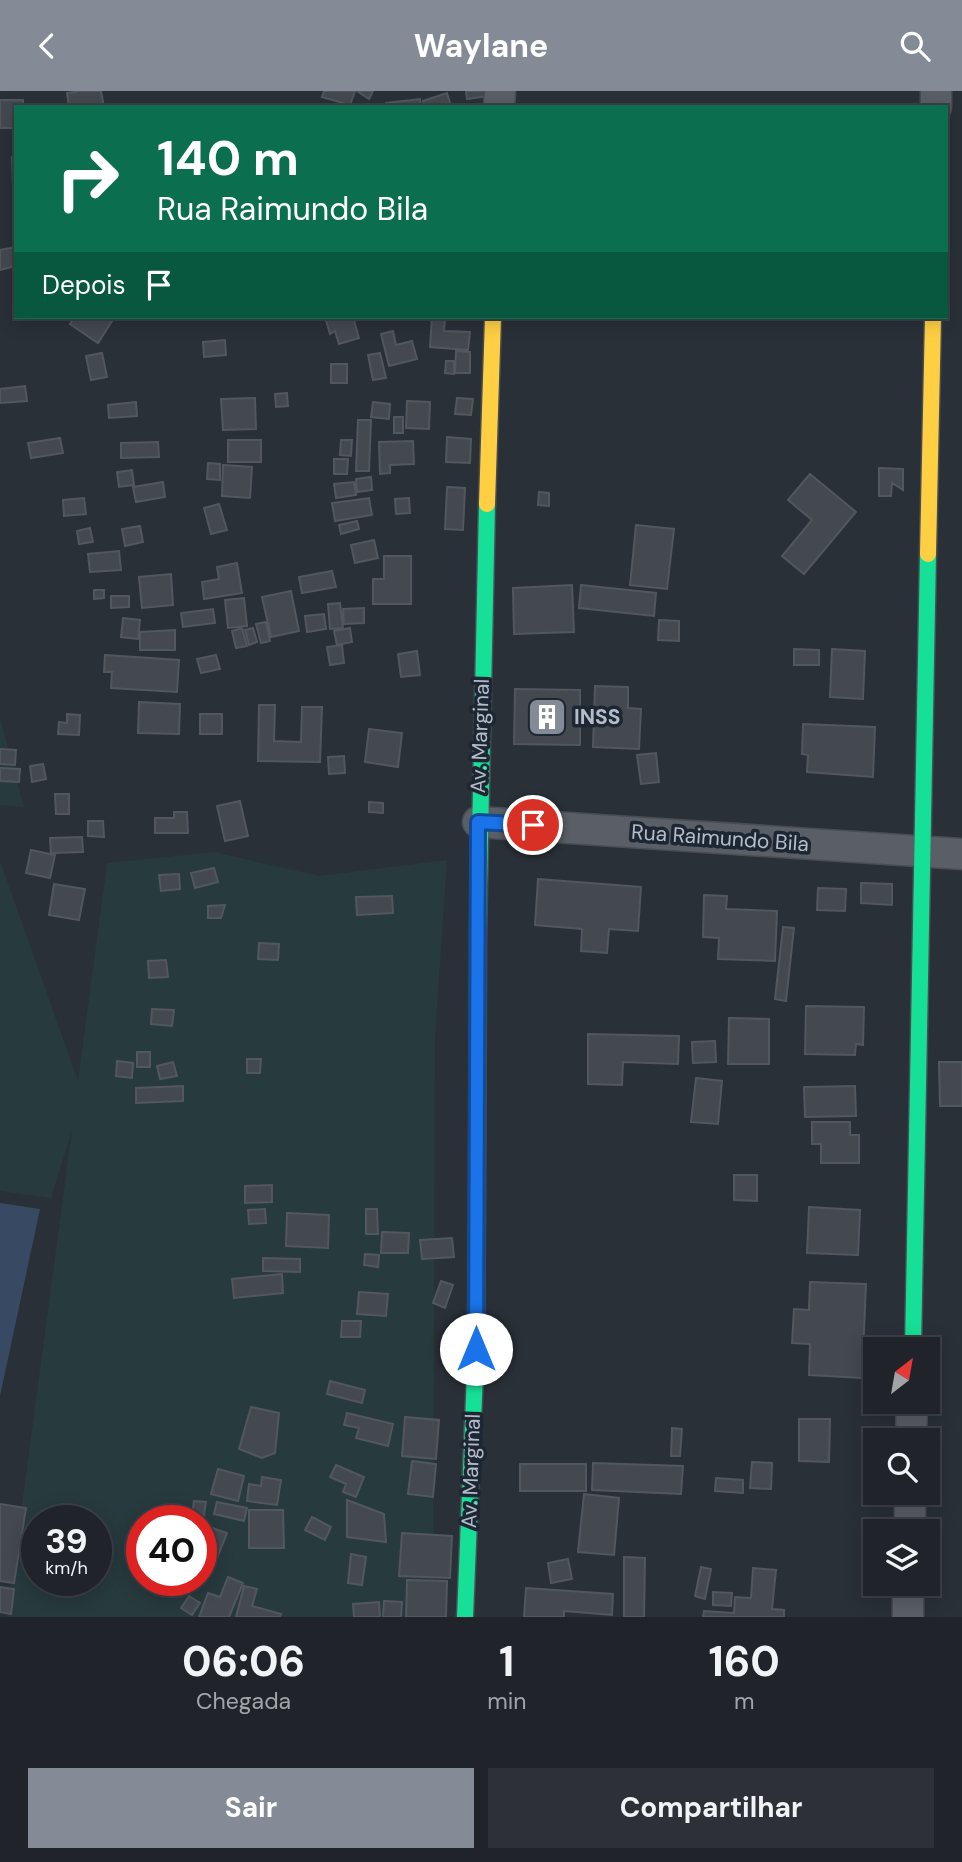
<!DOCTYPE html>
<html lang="pt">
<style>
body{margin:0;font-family:"DM Sans",sans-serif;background:#2d3036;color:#f1f3f6;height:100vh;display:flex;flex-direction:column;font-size:26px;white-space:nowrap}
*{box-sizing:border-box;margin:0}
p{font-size:23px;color:#a2a4a8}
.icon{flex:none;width:38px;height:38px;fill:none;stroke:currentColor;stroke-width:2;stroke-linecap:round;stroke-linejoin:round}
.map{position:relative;height:1526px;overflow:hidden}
.panel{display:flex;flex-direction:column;background:#20242a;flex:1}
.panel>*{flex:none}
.banner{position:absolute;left:14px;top:14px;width:934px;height:214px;border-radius:0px;box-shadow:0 4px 18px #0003,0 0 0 2px #3d4147;background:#0b6e4f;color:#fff;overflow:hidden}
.needle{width:46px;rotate:31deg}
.tools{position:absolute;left:863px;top:1246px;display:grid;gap:14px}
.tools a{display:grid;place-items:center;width:77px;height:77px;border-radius:0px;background:#20242a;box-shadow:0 4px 18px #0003,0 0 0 2px #3d4147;font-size:35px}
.speed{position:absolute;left:21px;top:1414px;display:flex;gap:14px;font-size:35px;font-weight:700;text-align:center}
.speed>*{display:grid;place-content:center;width:91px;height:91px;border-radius:50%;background:#20242a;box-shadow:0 4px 18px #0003,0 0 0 2px #3d4147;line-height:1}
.speed small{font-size:18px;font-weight:400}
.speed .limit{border:10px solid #d22;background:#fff;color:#111}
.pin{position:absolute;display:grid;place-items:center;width:60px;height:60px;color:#fff;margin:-30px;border:4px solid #fff;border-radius:50%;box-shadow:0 2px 7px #0007}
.me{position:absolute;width:77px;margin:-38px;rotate:0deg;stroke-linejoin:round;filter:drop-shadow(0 0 5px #0008)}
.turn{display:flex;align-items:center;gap:24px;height:147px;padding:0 28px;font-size:32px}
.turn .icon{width:91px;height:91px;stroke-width:2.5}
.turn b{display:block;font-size:49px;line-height:60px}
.then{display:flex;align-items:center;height:66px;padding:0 28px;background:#0003;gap:14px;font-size:26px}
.eta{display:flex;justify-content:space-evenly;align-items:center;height:119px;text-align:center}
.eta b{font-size:42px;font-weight:700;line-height:49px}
.action{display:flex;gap:14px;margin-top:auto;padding:14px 28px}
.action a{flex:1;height:80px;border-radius:0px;background:#848b96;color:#fff;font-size:28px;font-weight:700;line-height:80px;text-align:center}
.action a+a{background:#2d3036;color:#f1f3f6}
header{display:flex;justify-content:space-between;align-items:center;height:91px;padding:0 28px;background:#848b96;color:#fff;font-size:32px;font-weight:700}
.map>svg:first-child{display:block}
</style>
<header><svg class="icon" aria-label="back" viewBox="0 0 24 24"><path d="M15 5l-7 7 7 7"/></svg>Waylane<svg class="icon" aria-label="search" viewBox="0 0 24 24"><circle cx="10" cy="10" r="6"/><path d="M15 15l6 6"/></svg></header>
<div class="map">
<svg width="962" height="1526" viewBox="0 0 962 1526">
<rect width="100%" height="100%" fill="#2a3038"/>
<path fill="#273a3e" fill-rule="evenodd" d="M0 627 24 716 0 714Z
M214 761 319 785 447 769 435 946 433 1526H7L72 1039 51 1107 0 1100V770L78 990 107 772ZM37 1430H96V1489H37ZM142 1430H201V1489H142Z"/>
<path fill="#384963" d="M0 1112 40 1118 0 1305Z"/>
<path fill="#444950" stroke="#52575f" stroke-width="2" d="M81 0H101L104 16H69L67 2Z
M324 0H355L350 14 322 6Z
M357 0H373L369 8Z
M466 0H488L489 5 467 8Z
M447 2 451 15 425 16 423 10Z
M420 8 421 16H386V12Z
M0 9H23V16H16V37H0Z
M12 66H16V95H13Z
M16 156V175L0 179V159Z
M75 226H112L114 227 98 252 70 233Z
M325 226H353L359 247 339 253 335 240 330 243Z
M432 226H445L444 240 470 241 468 259 430 256Z
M393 240 396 254 412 250 417 268 389 275 381 243Z
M225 249 226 264 204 266 203 251Z
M456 260 470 261V282H455Z
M102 262 107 286 91 289 86 265Z
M380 262 386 287 373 289 368 264Z
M446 270H454V283L445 282Z
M331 273H347V292H331Z
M25 295 27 310 0 312V298Z
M287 302 288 315 276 316 275 303Z
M255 307 256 338 223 339 221 308Z
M457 307 473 308 471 324 455 323Z
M407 310 430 311 429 338 406 337Z
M136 311 137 325 109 327 108 314Z
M373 311 390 313 389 328 371 326Z
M394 326H403V342H394Z
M358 329H371L369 380H356Z
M447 346 471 348 470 372 446 371Z
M60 347 63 362 31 367 28 352Z
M228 349H261V371H228Z
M341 349H352L351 365 340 364Z
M413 350 414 373 390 374V382L380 383 379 351Z
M158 351 159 366 121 367V352Z
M334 368H348L347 383H334Z
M208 372 220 373V389L207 388Z
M223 374 252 376 250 407 222 405Z
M879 377 903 378V399L892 392 891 405H879Z
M132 379 134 394 119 396 117 381Z
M810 383 856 421 804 483 782 465 812 429 788 409Z
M371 386 372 399 357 401 356 388Z
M163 391 165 406 136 411 133 396Z
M354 391 356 404 336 407 334 393Z
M447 396 465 397 463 439 445 438Z
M539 401 549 402V415L538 414Z
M84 407 86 423 64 425 63 409Z
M369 407 372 424 335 430 332 412Z
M409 407 410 422 396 423 395 408Z
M219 413 227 439 211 443 204 417Z
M357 430 359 438 341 443 339 434Z
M636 434 674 438 667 498 630 494Z
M140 435 143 451 125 455 122 438Z
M90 437 93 451 79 453 77 440Z
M374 449 378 467 355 472 351 454Z
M119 460 121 479 90 481 88 463Z
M384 465H411V513H373V488H384Z
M237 472 242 502 204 508 202 491 219 488 217 476Z
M332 480 336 496 302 502 299 486Z
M171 483 173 514 142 517 139 486Z
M572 494 574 541 514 543 513 497Z
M581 494 656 502 654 525 579 517Z
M94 499H104V507L94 508Z
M291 500 299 540 271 546 262 506Z
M111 505H129V516L111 517Z
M244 507 247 535 228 537 225 509Z
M340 512 343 537 330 538 328 513Z
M364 517V532L344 533 343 518Z
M213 518 215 532 183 536 181 522Z
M324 523 326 538 307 541 305 525Z
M123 527 140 529 138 548 121 546Z
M659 529 679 530V550L658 549Z
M266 531 270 550 261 552 256 533Z
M242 537 247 555 236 557 232 540Z
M253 537 257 551 249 554 245 539Z
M350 537 352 551 337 554 334 540Z
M175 539V559H140V541Z
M342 554 344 572 330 574 327 556Z
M794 558 819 559V574H794Z
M832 558 865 560 863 608 830 606Z
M417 560 420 584 401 586 398 563Z
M105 564 179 569 177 601 111 597 112 581H104Z
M216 564 220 578 201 582 197 568Z
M595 595 628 596V617L641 618 639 658 593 656Z
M515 598 580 599V654L514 653Z
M139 611 180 613 179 643 138 642Z
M259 614H275L274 650 301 651 302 616H322L320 671 258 670Z
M67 623 80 624 79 644 58 643 59 631 67 632Z
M200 623H222V643H200Z
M803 633 875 636 873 686 807 681 808 664 802 663Z
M369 638 402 642 398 676 365 671Z
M0 658 16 659 15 674 0 673Z
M656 662 659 691 641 693 637 664Z
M344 665 345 682 329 683 328 666Z
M43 673 46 688 32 691 30 675Z
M0 677 20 678 19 691 0 690Z
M55 703H69V723H56Z
M240 710 248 745 225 750 217 715Z
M369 711 383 712V722L369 721Z
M174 721H187L188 742H155V727H174Z
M88 730H103L104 746 88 745Z
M82 746 83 761 51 762 50 747Z
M31 759 55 764 50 787 26 782Z
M214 777 218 791 195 797 191 782Z
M179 783 180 798 161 800 159 784Z
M538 788 641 796 638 840 609 838 607 862 581 860 582 838 535 834Z
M861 792 892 793V814L861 812Z
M54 793 85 798 79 829 49 824Z
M818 797 846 798 845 820 817 819Z
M704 804 727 805 726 818 777 820 775 870 718 868 719 847 703 846Z
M392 805 393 822 357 824 356 806Z
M225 814 221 827H208V815Z
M783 836 794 837 786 910 775 908Z
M259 852 279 853 278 869 258 868Z
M166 869 168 886 149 887 148 870Z
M806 915 864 916 863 954 856 953 855 964 805 963Z
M152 918 174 919 172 935 151 933Z
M729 927 769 928V973H728Z
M588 943 679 945 678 973 623 971 622 994 588 993Z
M715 950 716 971 693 972 692 951Z
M137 961H150V976H137Z
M247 968H261L260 982H247Z
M117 970 133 972 132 987 116 985Z
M173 971 177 985 160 988 157 975Z
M939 971H962V1015H940Z
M696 987 722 990 718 1033 691 1031Z
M183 995V1010L136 1012V997Z
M855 995 856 1025 805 1026 804 996Z
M812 1031H850V1044H859V1072H821V1053H812Z
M734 1084H757V1110L734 1109Z
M272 1094V1111L245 1112V1095Z
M809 1116 860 1119 858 1164 807 1162Z
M265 1118 266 1132 249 1133 248 1119Z
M366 1118H377L378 1143H366Z
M287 1122 329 1124 328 1157 286 1155Z
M382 1141 409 1142 408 1162H381Z
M452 1147 454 1166 422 1168 420 1149Z
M365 1163 379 1164 378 1176 364 1174Z
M263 1167 300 1168V1181L263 1180Z
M282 1183 283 1202 234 1207 232 1188Z
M441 1190 453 1194 445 1217 433 1212Z
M810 1191 866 1193 862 1287 809 1284 810 1253 792 1252 794 1218 809 1219Z
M359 1201 388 1203 386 1225 357 1223Z
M342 1230H361L360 1246H341Z
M330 1290 365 1299 362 1312 327 1303Z
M251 1316 279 1322 275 1362 262 1367 239 1358Z
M347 1322 393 1333 388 1355 356 1347 359 1337 344 1334Z
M405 1326 439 1329 436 1368 402 1365Z
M799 1328H830L829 1371 799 1370Z
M672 1337 682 1338 680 1365H671Z
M412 1370 436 1373 433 1406 408 1403Z
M752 1371 772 1372 771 1398 750 1397Z
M593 1372 683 1375 681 1403 592 1399Z
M520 1373H586V1400H520Z
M336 1374 364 1386 356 1406 343 1401 346 1393 330 1386Z
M218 1378 244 1385 238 1410 211 1403Z
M262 1386 281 1389 277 1414 247 1410 249 1393 261 1395Z
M716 1387 743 1389V1402L715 1400Z
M584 1403 619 1407 614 1464 578 1461Z
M347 1409 384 1423 386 1451 347 1446Z
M194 1410 206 1411 204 1424 192 1422Z
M217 1411 247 1417 244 1430 214 1423Z
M0 1413 26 1417 14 1492 0 1490Z
M249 1419H283L284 1457H249Z
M312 1426 331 1436 325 1449 305 1439Z
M201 1433 227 1442 216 1470 201 1464Z
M402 1442 452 1445 450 1487 399 1485Z
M351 1463 366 1466 362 1494 348 1492Z
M624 1466 645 1467 644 1526H624Z
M568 1468 572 1488 551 1492 548 1472Z
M701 1476 711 1478 705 1508 695 1505Z
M753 1477 776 1479 772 1518 784 1519V1526H703L704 1520 734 1522 735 1506 751 1507Z
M228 1486 243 1492 229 1526H199L208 1502 220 1506Z
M407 1489 447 1490 446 1526H406Z
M244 1495 257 1498 252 1515 281 1523 280 1526H236Z
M0 1496 14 1498 11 1523 0 1521Z
M526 1497 613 1503 612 1524 564 1520V1526H524Z
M713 1501 732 1502 731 1515 713 1514Z
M189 1505 200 1512 192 1524 181 1517Z
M384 1510 402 1511 401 1526H383Z
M379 1511 380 1526H354L353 1513Z"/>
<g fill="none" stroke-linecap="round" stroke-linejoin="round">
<g stroke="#484c53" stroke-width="33">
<path id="street" d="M499 16 500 0
M936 16V0
M478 731 962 763
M911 1349 912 1311
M910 1440V1402
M908 1526V1493"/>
</g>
<g stroke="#484c53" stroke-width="19">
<path id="fast" d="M478 842 487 413
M913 1258 928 463
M465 1526 476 1258 477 1100"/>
</g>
<g stroke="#484c53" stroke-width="19">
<path id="slow" d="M487 413 493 226
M928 463 933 226
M477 1100 478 842"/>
</g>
<use href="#street" stroke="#5a5e66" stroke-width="30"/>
<use href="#fast" stroke="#16e098" stroke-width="16"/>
<use href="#slow" stroke="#ffcf43" stroke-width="16"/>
</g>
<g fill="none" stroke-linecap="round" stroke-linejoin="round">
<g stroke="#114b97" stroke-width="18">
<path id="route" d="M476 1258 478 731 533 734"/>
</g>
<use href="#route" stroke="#1a73e8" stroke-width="12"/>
</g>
<defs>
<g id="building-square" transform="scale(2.0125)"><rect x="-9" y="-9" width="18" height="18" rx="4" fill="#848b96" stroke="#1d2633"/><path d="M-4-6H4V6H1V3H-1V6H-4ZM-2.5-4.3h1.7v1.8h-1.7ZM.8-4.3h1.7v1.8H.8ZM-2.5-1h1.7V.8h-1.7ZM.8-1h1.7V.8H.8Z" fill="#fff"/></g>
</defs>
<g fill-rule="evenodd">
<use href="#building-square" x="547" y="626"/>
</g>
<g text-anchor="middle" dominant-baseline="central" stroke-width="7" stroke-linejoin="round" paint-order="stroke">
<g font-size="21" font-weight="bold" fill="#b4bcc9" stroke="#1d2633" text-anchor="start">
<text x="574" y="626">INSS</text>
</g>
<g font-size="21" fill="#b4bcc9" stroke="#1d2633">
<text transform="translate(480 645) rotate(-88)">Av. Marginal</text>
<text transform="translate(720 747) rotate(4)">Rua Raimundo Bila</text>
<text transform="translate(471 1380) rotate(-88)">Av. Marginal</text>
</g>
</g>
</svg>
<div class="tools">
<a><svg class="needle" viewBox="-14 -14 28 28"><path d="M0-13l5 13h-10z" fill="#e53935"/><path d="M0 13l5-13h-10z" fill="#a2a4a8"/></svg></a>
<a><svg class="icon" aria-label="search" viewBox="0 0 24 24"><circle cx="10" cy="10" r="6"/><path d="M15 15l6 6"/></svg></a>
<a><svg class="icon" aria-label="layers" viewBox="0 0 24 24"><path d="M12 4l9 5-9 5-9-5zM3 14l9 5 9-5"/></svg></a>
</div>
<div class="speed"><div>39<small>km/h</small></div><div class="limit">40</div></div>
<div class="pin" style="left:533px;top:734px;background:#d93025"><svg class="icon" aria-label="arrive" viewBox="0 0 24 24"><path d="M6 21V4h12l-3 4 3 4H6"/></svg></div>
<svg class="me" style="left:476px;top:1258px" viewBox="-20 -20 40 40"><circle r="19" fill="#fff"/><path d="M0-13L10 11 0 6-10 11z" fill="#1a73e8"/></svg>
<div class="banner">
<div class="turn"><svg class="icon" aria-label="right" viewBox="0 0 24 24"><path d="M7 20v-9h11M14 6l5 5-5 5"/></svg><div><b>140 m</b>Rua Raimundo Bila</div></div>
<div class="then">Depois<svg class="icon" aria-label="arrive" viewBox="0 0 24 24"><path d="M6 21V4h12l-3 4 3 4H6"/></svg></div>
</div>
</div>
<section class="panel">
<div class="eta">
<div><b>06:06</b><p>Chegada</p></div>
<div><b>1</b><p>min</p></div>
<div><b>160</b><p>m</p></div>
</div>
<div class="action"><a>Sair</a><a>Compartilhar</a></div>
</section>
